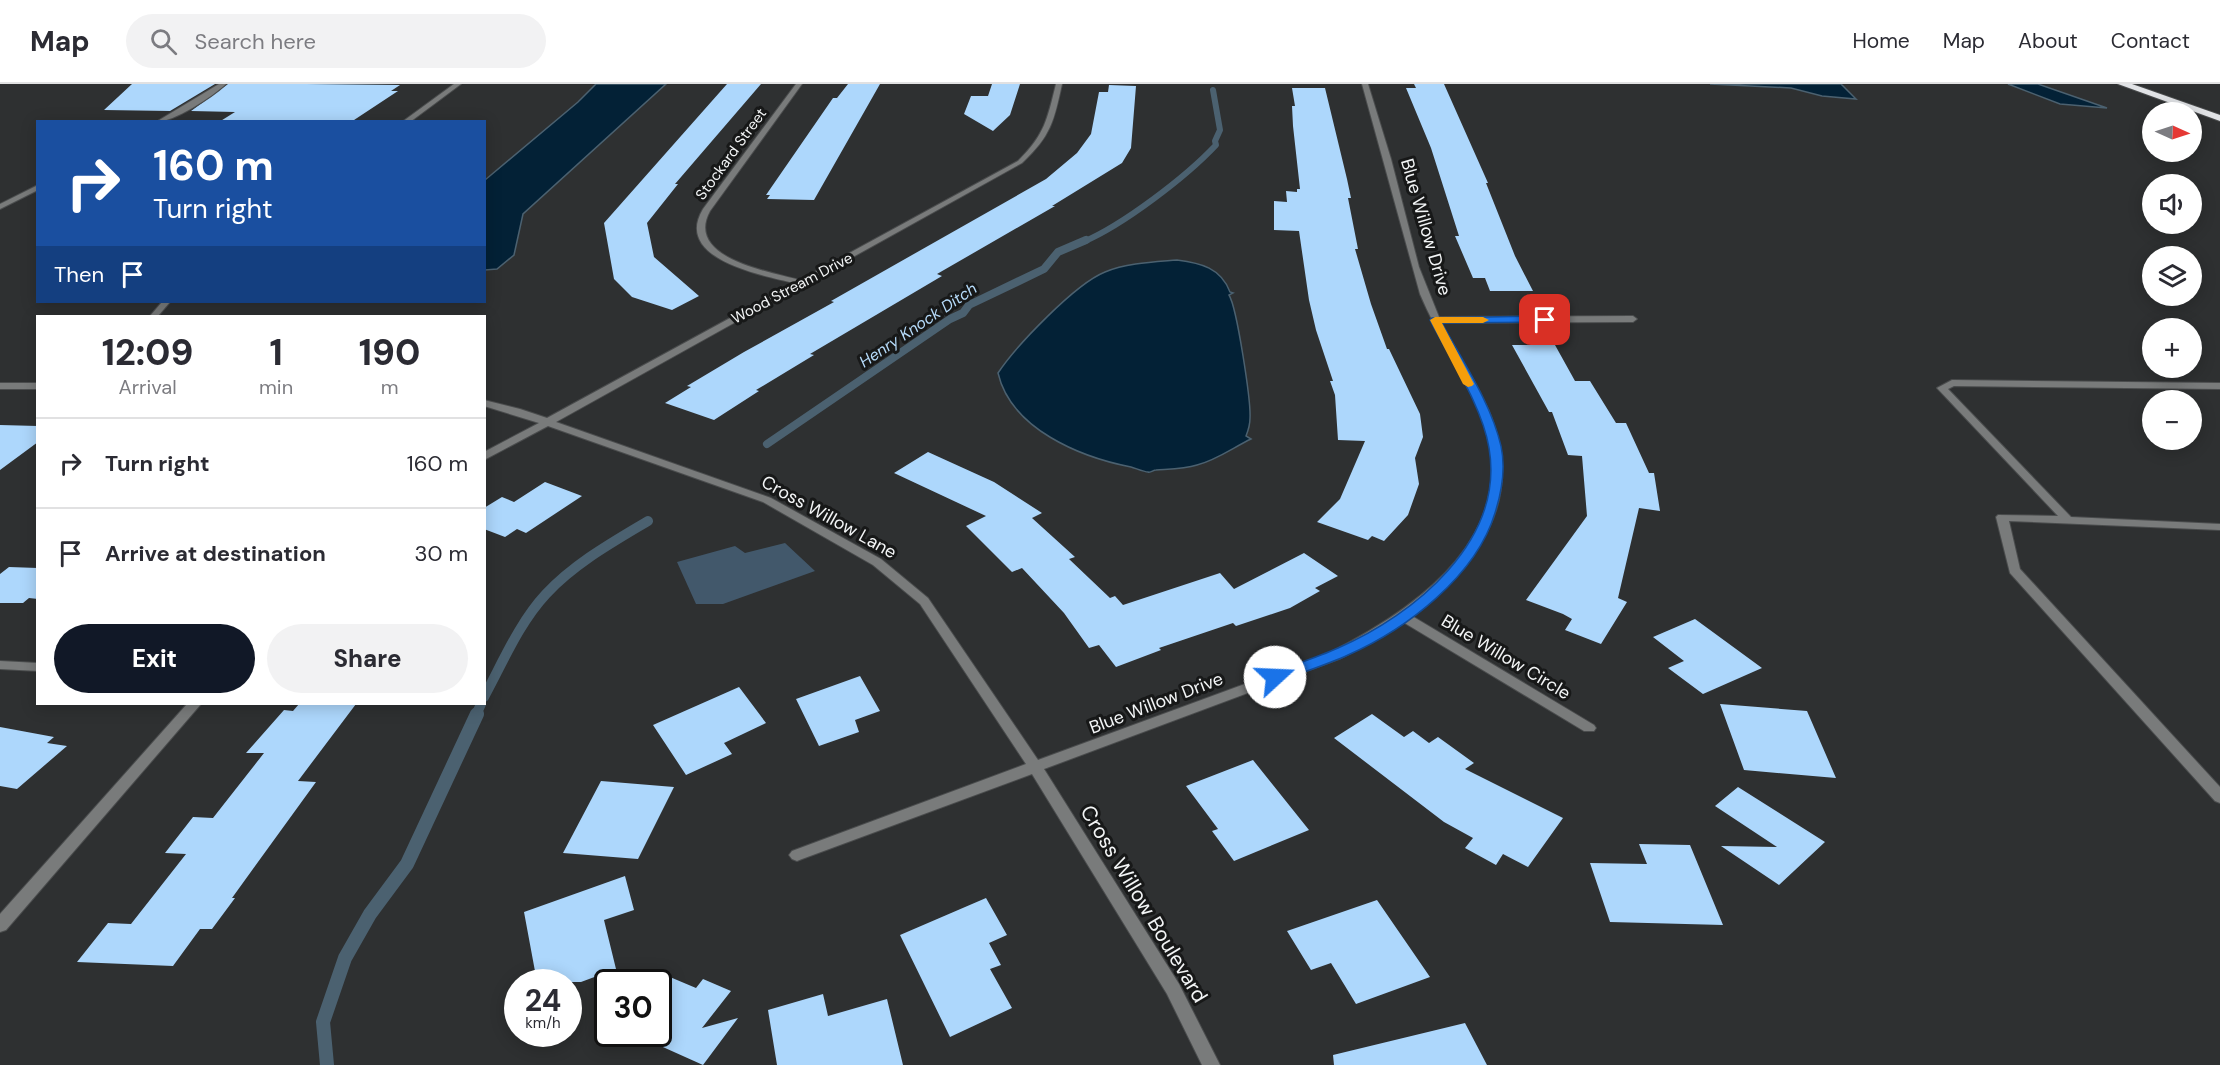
<!DOCTYPE html>
<meta charset="utf-8">
<style>
body{margin:0;font-family:"DM Sans",sans-serif;background:#f2f2f3;color:#2b2b33;height:100vh;display:flex;flex-direction:column;font-size:22px;white-space:nowrap}
*{box-sizing:border-box;margin:0}
p{font-size:20px;color:#7c7c81}
.icon{flex:none;width:33px;height:33px;fill:none;stroke:currentColor;stroke-width:2;stroke-linecap:round;stroke-linejoin:round}
.map{position:relative;flex:1;overflow:hidden}
.panel{position:absolute;left:36px;top:231px;width:450px;height:390px;display:flex;flex-direction:column;background:#fff;border-radius:0px;box-shadow:0 3px 15px #0003}
.panel>*{flex:none}
.guide{position:absolute;left:36px;top:36px;width:450px;height:183px;border-radius:0px;box-shadow:0 3px 15px #0003;background:#1a4fa0;color:#fff;overflow:hidden}
.needle{width:39px;rotate:93deg}
.tools{position:absolute;left:2142px;top:18px;display:grid;gap:12px}
.tools a{display:grid;place-items:center;width:60px;height:60px;border-radius:50%;background:#fff;box-shadow:0 3px 15px #0003;font-size:30px}
.speed{position:absolute;left:504px;top:885px;display:flex;gap:12px;font-size:30px;font-weight:700;text-align:center}
.speed>*{display:grid;place-content:center;width:78px;height:78px;border-radius:50%;background:#fff;box-shadow:0 3px 15px #0003;line-height:1}
.speed small{font-size:15px;font-weight:400}
.speed .limit{border:3px solid #111;border-radius:9px;background:#fff;color:#111}
.pin{position:absolute;display:grid;place-items:center;width:51px;height:51px;color:#fff;margin:-26px;border-radius:12px;box-shadow:0 3px 9px #0006}
.me{position:absolute;width:66px;margin:-33px;rotate:70deg;stroke-linejoin:round;filter:drop-shadow(0 0 4px #0008)}
.turn{display:flex;align-items:center;gap:21px;height:126px;padding:0 18px;font-size:27px}
.turn .icon{width:78px;height:78px;stroke-width:2.5}
.turn b{display:block;font-size:42px;line-height:51px}
.then{display:flex;align-items:center;height:57px;padding:0 18px;background:#0003;gap:12px;font-size:22px}
.eta{display:flex;justify-content:space-evenly;align-items:center;height:102px;text-align:center}
.eta b{font-size:36px;font-weight:800;line-height:42px}
.button{display:flex;gap:12px;margin-top:auto;padding:12px 18px}
.button a{flex:1;height:69px;border-radius:36px;background:#111827;color:#fff;font-size:24px;font-weight:800;line-height:69px;text-align:center}
.button a+a{background:#f2f2f3;color:#2b2b33}
ul{padding:0;list-style:none}
li{display:flex;align-items:center;gap:18px;height:90px;padding:0 18px;border-top:2px solid #e1e1e2}
li div{flex:1}
li b{display:block;font-size:22px}
li em{font-style:normal}
header{display:flex;align-items:center;gap:36px;box-sizing:border-box;height:84px;padding:0 30px;background:#fff;border-bottom:2px solid #e1e1e2}
header strong{font-size:28px}
nav{display:flex;gap:33px;margin-inline-start:auto;font-size:21px}
.search{width:420px;height:54px;background:#f2f2f3;display:flex;align-items:center;gap:15px;box-sizing:border-box;padding:0 21px;border-radius:33px;color:#7c7c81;font-size:22px}
.map>svg:first-child{display:block}
</style>
<header>
<strong>Map</strong>
<div class="search"><svg class="icon" aria-label="search" viewBox="0 0 24 24"><circle cx="10" cy="10" r="6"/><path d="M15 15l6 6"/></svg>Search here</div>
<nav><a>Home</a><a>Map</a><a>About</a><a>Contact</a></nav>
</header>
<div class="map">
<svg width="2220" height="981" viewBox="0 0 2220 981">
<rect width="100%" height="100%" fill="#2e3031"/>
<path fill="#42586b" d="M785 459 815 487 723 520H696L677 478 735 462 745 469Z"/>
<path fill="#032136" stroke="#4b6170" stroke-width="1.5" d="M596 0H666L523 130 514 171 497 185 485 186V96L578 18Z
M1710 0H1841L1856 15 1822 12 1791 4Z
M2008 0H2038L2107 24 2060 20Z
M1177 176C1201 179 1221 184 1230 208L1233 209 1229 211C1237 224 1251 317 1250 334 1250 340 1248 347 1246 352L1251 355C1234 363 1217 376 1197 381 1184 385 1170 385 1156 386 1153 386 1151 389 1148 388 1144 388 1135 384 1131 383 1080 373 1011 345 998 289 1016 262 1075 200 1105 188 1127 179 1154 178 1177 176Z"/>
<g fill="none" stroke-linecap="round" stroke-linejoin="round">
<path stroke="#4b6170" stroke-width="6" d="M1083 158C1123 141 1186 93 1216 61L1215 57 1220 46 1213 6"/>
<path stroke="#4b6170" stroke-width="8" d="M767 360 950 235 963 229 969 221 1044 185 1058 168 1086 156"/>
<path stroke="#4b6170" stroke-width="10" d="M484 613C503 578 519 539 546 510 575 479 613 458 648 437
M476 631 481 620"/>
<path stroke="#4b6170" stroke-width="14" d="M327 981 323 938 345 874 370 830 407 780 477 630"/>
</g>
<path fill="#add7fc" d="M132 0H215L170 27 104 26Z
M228 0H307L400 1 391 7H398L351 38H219L235 28 191 27Z
M727 0H761L675 100H678L647 139 654 173 699 212 672 226 632 213 614 195 604 139Z
M848 0H880L814 116 767 115 770 111H766L833 14H837Z
M992 0H1020L1010 31 993 47 964 30 971 12H988Z
M1414 0H1444L1488 99H1486L1515 172 1533 207H1490L1485 194H1473L1455 152H1459L1431 64 1406 4H1416Z
M1109 1 1136 2 1131 64 1122 79 1052 122H1055L937 190 942 192 810 270 814 271 756 306 759 307 714 336 665 319 691 303 687 302 744 268 834 218 831 217 1046 95 1077 69 1091 50 1099 8H1108Z
M1292 4H1325L1347 95 1351 114H1348L1358 165H1355L1371 220 1387 265H1389L1420 330 1423 353 1415 374 1419 400 1408 431 1384 457 1372 452 1368 456 1317 438 1340 415 1365 357 1338 356 1335 311 1330 297H1333L1316 246 1309 216 1299 147 1274 146V117L1287 118 1286 107 1297 108V105H1300L1293 42 1292 22H1295Z
M1512 261H1555L1575 297H1590L1616 339H1626L1649 389H1654L1660 427 1639 424 1618 514 1627 518 1601 560 1565 546 1572 535 1563 530 1526 516 1587 432 1582 372 1568 371 1552 328H1549Z
M0 341 38 342V358L0 386Z
M928 368 994 398 1042 429 1032 434 1075 473 1069 475 1110 514 1115 512 1123 521 1220 489 1234 505 1304 469 1338 492 1315 504 1320 507 1290 524 1236 542 1233 539 1159 564 1161 566 1116 583 1099 561 1089 564 1064 529 1022 484 1012 488 966 442 986 432 894 389Z
M545 398 582 412 526 449 517 445 505 453 484 445V424L502 413 514 418Z
M9 483 38 484V515L29 514 23 519H0V490Z
M1695 535 1762 584 1703 610 1668 584 1684 577 1653 553Z
M860 592 880 627 855 636 859 648 819 662 796 615Z
M739 603 766 639 724 659 732 670 686 691 653 641Z
M299 620H356L298 697 316 698 232 814H235L212 845H200L173 882 77 878 108 839 131 840 186 770 165 769 193 733 213 734 264 669H246L284 626 293 627Z
M1720 620 1807 627 1836 694 1744 686Z
M1372 630 1404 653 1413 647 1429 659 1438 653 1474 679 1465 685 1563 734 1528 783 1503 770 1496 781 1465 764 1473 754 1444 738 1334 654Z
M0 643 54 653 47 659 67 662 17 705 0 702Z
M1253 676 1309 746 1234 777 1212 747 1218 745 1186 702Z
M601 697 674 703 638 775 563 769Z
M1738 703 1825 758 1779 801 1721 762 1777 763 1715 722Z
M1639 760 1690 761 1723 841 1610 838 1590 779 1647 780Z
M625 792 634 826 604 836 616 885 581 898H537L524 828Z
M986 814 1007 851 989 859 1001 881 990 885 1012 924 950 953 900 851Z
M1377 816 1430 893 1356 920 1331 879 1311 886 1287 847Z
M658 888 696 904 703 895 731 907 702 944 738 934 703 981 645 955 649 950H658Z
M823 910 828 932 887 915 903 981H777L768 926Z
M1465 939 1487 981H1334L1333 971Z"/>
<g fill="none" stroke-linecap="round" stroke-linejoin="round">
<g stroke="#4a4c4d" stroke-width="2">
<path id="service" d="M1952 296 2220 299V305L1954 302 1948 305 2071 433 2220 440V446L2009 437 2020 485 2220 703V719L2215 717 2010 489 1996 433 1998 431 2058 432 1937 304Z"/>
</g>
<g stroke="#4a4c4d" stroke-width="2">
<path id="minor" d="M219 0H226C212 13 174 38 156 38Z
M454 0H461L410 38H402Z
M796 0H802L710 127C684 174 770 188 800 196L1018 77C1045 50 1047 36 1056 0H1062C1054 37 1051 52 1022 79L808 198 807 201H802L556 338 771 414 881 475 928 514 1038 676 1329 569C1420 523 1526 448 1481 332 1465 291 1437 251 1420 210L1362 0H1368L1391 75 1419 183 1439 233 1633 232 1637 235 1633 238 1441 239C1457 270 1478 299 1491 332 1525 419 1477 479 1412 532L1594 641 1596 644 1594 647H1584L1403 538 1373 558 1339 575 1044 685 1179 900 1220 981H1202L1167 910 1032 690 802 775 797 777 792 775 789 771 792 767 1026 680 920 520 873 481 763 418 548 342 484 376V368L539 339 484 322V316L520 325 547 334 794 199C761 191 673 175 703 125Z
M38 101V106L0 125V120Z
M162 218H170L158 232H150Z
M0 299H38V305H0Z
M0 577 38 579V587L0 585Z
M187 620H201L6 846 0 848V830Z"/>
</g>
<g stroke="#4a4c4d" stroke-width="2">
<path id="motorway" d="M2118 0H2132L2220 31V37Z"/>
</g>
<use href="#service" fill="#797b7b" fill-rule="evenodd"/>
<use href="#minor" fill="#797b7b" fill-rule="evenodd"/>
<use href="#motorway" fill="#e1e3e6" fill-rule="evenodd"/>
</g>
<path fill="#1a73e8" stroke="#114b97" stroke-width="1.5" d="M1545 232 1550 236 1549 238 1442 239C1463 278 1491 319 1501 362 1506 385 1502 407 1495 429 1476 492 1407 545 1348 571 1326 581 1303 588 1280 597H1269L1267 593 1269 590C1292 581 1316 574 1338 564 1414 531 1505 457 1489 364 1482 321 1450 275 1430 236L1432 234Z"/>
<path fill="#f59e0b" d="M1435 233H1483L1489 236 1483 239H1442L1474 300 1472 302 1468 303 1463 300 1430 236Z"/>
<g text-anchor="middle" dominant-baseline="central" stroke-width="6" stroke-linejoin="round" paint-order="stroke">
<g font-size="15" fill="#f3f5f6" stroke="#171818">
<text transform="translate(731 70) rotate(-54)">Stockard Street</text>
<text transform="translate(792 204) rotate(-28)">Wood Stream Drive</text>
</g>
<g font-size="16" font-style="italic" fill="#b6dbfa" stroke="#171818">
<text transform="translate(918 241) rotate(-34)">Henry Knock Ditch</text>
</g>
<g font-size="18" fill="#f3f5f6" stroke="#171818">
<text transform="translate(1426 143) rotate(74)">Blue Willow Drive</text>
<text transform="translate(829 433) rotate(29)">Cross Willow Lane</text>
<text transform="translate(1506 573) rotate(31)">Blue Willow Circle</text>
<text transform="translate(1156 619) rotate(-21)">Blue Willow Drive</text>
</g>
<g font-size="21" fill="#f3f5f6" stroke="#171818">
<text transform="translate(1144 820) rotate(59)">Cross Willow Boulevard</text>
</g>
</g>
</svg>
<div class="tools">
<a><svg class="needle" viewBox="-14 -14 28 28"><path d="M0-13l5 13h-10z" fill="#e53935"/><path d="M0 13l5-13h-10z" fill="#7c7c81"/></svg></a>
<a><svg class="icon" aria-label="sound" viewBox="0 0 24 24"><path d="M4 9h4l5-4v14l-5-4H4zM17 9q2 3 0 6"/></svg></a>
<a><svg class="icon" aria-label="layers" viewBox="0 0 24 24"><path d="M12 4l9 5-9 5-9-5zM3 14l9 5 9-5"/></svg></a>
<a>+</a>
<a>−</a>
</div>
<div class="speed"><div>24<small>km/h</small></div><div class="limit">30</div></div>
<div class="pin" style="left:1545px;top:236px;background:#d93025"><svg class="icon" aria-label="arrive" viewBox="0 0 24 24"><path d="M6 21V4h12l-3 4 3 4H6"/></svg></div>
<svg class="me" style="left:1275px;top:593px" viewBox="-20 -20 40 40"><circle r="19" fill="#fff"/><path d="M0-13L10 11 0 6-10 11z" fill="#1a73e8"/></svg>
<div class="guide">
<div class="turn"><svg class="icon" aria-label="right" viewBox="0 0 24 24"><path d="M7 20v-9h11M14 6l5 5-5 5"/></svg><div><b>160 m</b>Turn right</div></div>
<div class="then">Then<svg class="icon" aria-label="arrive" viewBox="0 0 24 24"><path d="M6 21V4h12l-3 4 3 4H6"/></svg></div>
</div>
<section class="panel">
<div class="eta">
<div><b>12:09</b><p>Arrival</p></div>
<div><b>1</b><p>min</p></div>
<div><b>190</b><p>m</p></div>
</div>
<ul>
<li><svg class="icon" aria-label="right" viewBox="0 0 24 24"><path d="M7 20v-9h11M14 6l5 5-5 5"/></svg><div><b>Turn right</b></div><em>160 m</em></li>
<li><svg class="icon" aria-label="arrive" viewBox="0 0 24 24"><path d="M6 21V4h12l-3 4 3 4H6"/></svg><div><b>Arrive at destination</b></div><em>30 m</em></li>
</ul>
<div class="button"><a>Exit</a><a>Share</a></div>
</section>
</div>
